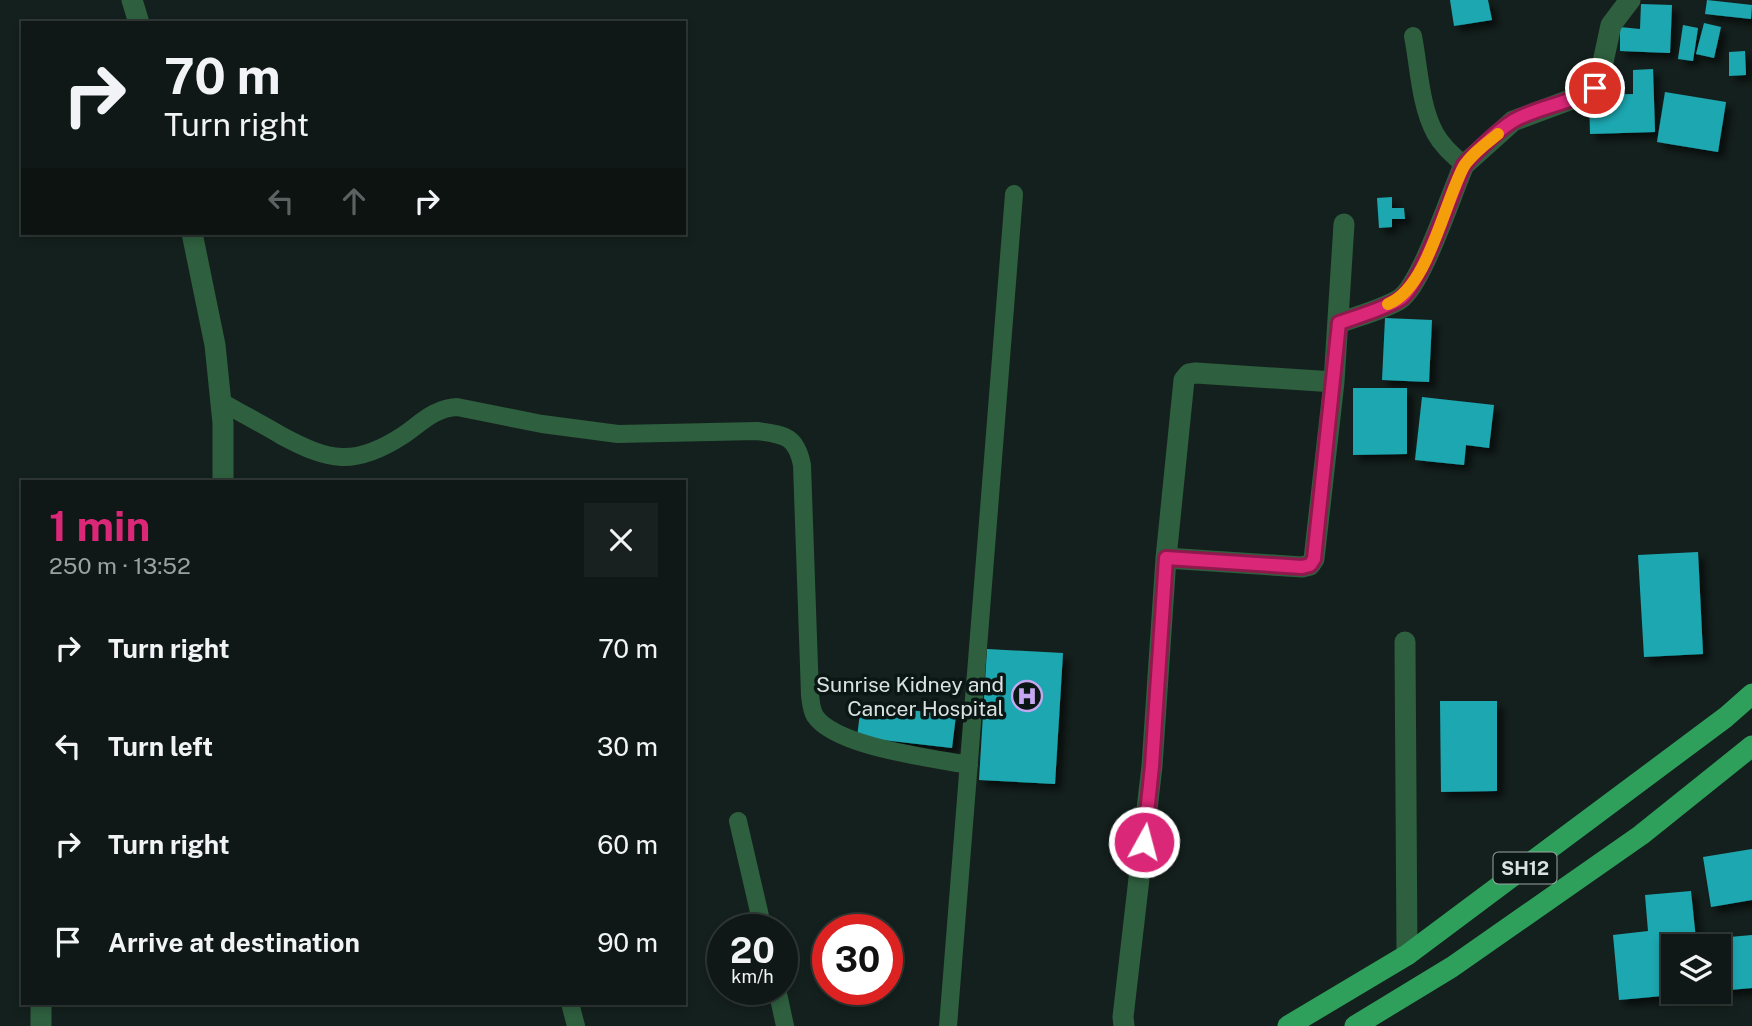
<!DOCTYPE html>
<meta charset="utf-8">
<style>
body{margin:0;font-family:"Public Sans",sans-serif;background:#18211f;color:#f1f3f6;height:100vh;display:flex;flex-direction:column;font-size:26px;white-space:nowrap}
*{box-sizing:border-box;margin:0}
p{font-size:23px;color:#9ba0a1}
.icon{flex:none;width:38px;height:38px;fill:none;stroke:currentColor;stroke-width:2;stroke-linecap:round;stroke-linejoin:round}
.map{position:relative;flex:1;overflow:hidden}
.sheet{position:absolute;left:21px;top:480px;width:665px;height:525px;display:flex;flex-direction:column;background:#0f1816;border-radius:0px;box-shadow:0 4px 10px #0003,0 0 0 2px #2f3735}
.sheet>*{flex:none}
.hud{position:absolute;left:21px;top:21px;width:665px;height:214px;border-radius:0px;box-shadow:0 4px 10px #0003,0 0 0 2px #2f3735;background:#0f1816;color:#f1f3f6;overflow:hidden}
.fabs{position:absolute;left:1661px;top:934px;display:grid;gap:14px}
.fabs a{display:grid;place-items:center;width:70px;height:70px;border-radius:0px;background:#0f1816;box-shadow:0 4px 10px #0003,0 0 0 2px #2f3735;font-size:35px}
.speed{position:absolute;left:707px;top:914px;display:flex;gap:14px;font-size:35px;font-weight:700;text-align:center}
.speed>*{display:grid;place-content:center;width:91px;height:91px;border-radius:50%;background:#0f1816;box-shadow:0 4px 10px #0003,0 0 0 2px #2f3735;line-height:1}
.speed small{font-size:18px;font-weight:400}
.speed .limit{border:10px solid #d22;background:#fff;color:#111}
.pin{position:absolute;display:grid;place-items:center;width:60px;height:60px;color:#fff;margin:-30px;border:4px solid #fff;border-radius:50%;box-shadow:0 2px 7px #0007}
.me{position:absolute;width:77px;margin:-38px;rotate:7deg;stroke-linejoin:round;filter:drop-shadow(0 0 5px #0008)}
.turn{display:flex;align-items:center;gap:24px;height:147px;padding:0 28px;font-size:32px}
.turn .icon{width:91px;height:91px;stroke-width:2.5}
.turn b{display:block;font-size:49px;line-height:60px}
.lanes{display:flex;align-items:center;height:66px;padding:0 28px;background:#0003;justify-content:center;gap:35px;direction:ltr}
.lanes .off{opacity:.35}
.round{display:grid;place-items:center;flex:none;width:74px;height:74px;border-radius:0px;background:#18211f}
.head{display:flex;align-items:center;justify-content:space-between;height:119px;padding:0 28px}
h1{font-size:42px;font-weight:700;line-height:52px;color:#db2777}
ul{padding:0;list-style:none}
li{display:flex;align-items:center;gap:21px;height:98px;padding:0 28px}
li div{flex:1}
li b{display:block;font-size:26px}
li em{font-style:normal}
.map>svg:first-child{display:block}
</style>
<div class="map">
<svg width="1752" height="1026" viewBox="0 0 1752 1026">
<defs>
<filter id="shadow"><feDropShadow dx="6" dy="6" stdDeviation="3.5" flood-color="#0009"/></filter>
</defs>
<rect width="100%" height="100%" fill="#14201d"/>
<path fill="#1ea7b1" filter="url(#shadow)" d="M1450 0H1488L1492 20 1454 26Z
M1707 0 1752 5 1751 19 1705 14Z
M1641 4 1672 5 1670 53 1620 51V27L1640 29Z
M1704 23 1721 27 1714 58 1696 54Z
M1683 25 1698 28 1693 61 1678 59Z
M1745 51 1746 75 1729 76V52Z
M1653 69 1655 132 1590 134 1589 95 1633 94V70Z
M1665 92 1726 102 1718 152 1657 142Z
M1392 197V208H1404L1405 219H1392V227L1379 228 1377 198Z
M1385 318 1432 320 1429 382 1382 380Z
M1353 388H1407V454L1353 455Z
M1422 397 1494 405 1489 448 1466 445 1464 465 1415 460Z
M1698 552 1703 654 1644 657 1638 555Z
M987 649 1063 653 1055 784 979 780Z
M1440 701H1497V791L1441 792Z
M861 705 956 715 952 748 857 737Z
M1752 849V900L1711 907 1703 857Z
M1691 891 1696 940 1752 935V988L1718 991V947H1673V992H1684V994L1619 1000 1613 935 1648 931 1645 895Z"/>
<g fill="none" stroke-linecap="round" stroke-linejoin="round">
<path stroke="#2e5f3e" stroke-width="18" d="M1413 36C1419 67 1420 105 1435 133 1442 146 1453 155 1464 165
M221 402C241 413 262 424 282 436 329 461 354 467 402 436 420 424 434 408 457 407L542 424 618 434 757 431C784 435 796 435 802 465L810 695C811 702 811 709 815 716 836 747 932 758 969 765
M738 821 763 929
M777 989 785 1026
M570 1003 576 1026
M948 1026 1014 194"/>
<path stroke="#2e5f3e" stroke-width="21" d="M132 0 139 23
M192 233 215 345 223 423V481
M1339 323C1357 316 1385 309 1400 299 1422 284 1451 194 1464 165L1513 121 1583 95 1595 88 1600 76 1611 25 1630 0
M1166 558 1302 567 1310 565 1314 559 1334 382 1344 224
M1405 642 1407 955
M41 1003V1026
M1124 1026 1123 1017 1152 766 1166 558 1184 380 1189 374 1196 373 1334 382"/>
<path stroke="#2ea05c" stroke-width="21" d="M1288 1026 1407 955 1726 717 1752 694
M1355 1026 1452 967 1641 835 1752 746"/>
</g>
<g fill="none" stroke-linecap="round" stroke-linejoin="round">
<g stroke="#8e194d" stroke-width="18">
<path id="route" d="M1144 842 1152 766 1166 558 1302 567 1310 565 1314 559 1339 323C1356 317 1386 308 1400 299 1422 284 1451 194 1464 165 1478 150 1496 132 1513 121 1539 106 1570 104 1595 88"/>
</g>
<use href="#route" stroke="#db2777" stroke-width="12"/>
<path stroke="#f59e0b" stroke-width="12" d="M1388 304C1428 288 1443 206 1463 168 1470 155 1486 144 1498 134"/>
</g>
<defs>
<g id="hospital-ring" transform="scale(1.575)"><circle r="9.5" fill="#0b1714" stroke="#c5a7f1" stroke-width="1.5"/><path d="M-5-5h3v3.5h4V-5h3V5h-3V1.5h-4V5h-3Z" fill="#c5a7f1"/></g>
</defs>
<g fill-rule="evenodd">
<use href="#hospital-ring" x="1027" y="696"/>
</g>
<g text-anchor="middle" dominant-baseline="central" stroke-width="7" stroke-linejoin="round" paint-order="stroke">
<rect fill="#0b1714" stroke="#9ca5a3" stroke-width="2" x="1493.5" y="852.5" width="63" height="31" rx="5"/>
<g font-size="19" font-weight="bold" fill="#dae2e0">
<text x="1525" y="868">SH12</text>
</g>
<g font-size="21" fill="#dae2e0" stroke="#0b1714" text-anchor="end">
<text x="1004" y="684">Sunrise Kidney and<tspan x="1004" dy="24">Cancer Hospital</tspan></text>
</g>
</g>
</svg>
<div class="fabs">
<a><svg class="icon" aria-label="layers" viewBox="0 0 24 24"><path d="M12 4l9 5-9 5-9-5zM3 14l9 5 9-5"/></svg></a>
</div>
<div class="speed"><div>20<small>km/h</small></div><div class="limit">30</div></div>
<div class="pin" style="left:1595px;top:88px;background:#d93025"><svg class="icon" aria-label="arrive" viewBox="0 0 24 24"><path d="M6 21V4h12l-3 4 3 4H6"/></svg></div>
<svg class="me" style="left:1144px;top:842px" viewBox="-20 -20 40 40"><circle r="17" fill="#db2777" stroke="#fff" stroke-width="3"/><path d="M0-11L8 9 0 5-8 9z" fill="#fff"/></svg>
<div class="hud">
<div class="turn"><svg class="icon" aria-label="right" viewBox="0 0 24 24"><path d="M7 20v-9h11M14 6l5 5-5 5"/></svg><div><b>70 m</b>Turn right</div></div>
<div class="lanes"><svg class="icon off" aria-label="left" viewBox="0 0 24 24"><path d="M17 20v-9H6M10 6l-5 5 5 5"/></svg><svg class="icon off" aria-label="ahead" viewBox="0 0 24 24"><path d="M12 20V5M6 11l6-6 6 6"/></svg><svg class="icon" aria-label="right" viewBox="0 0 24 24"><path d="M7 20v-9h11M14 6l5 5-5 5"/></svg></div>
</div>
<section class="sheet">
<div class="head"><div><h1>1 min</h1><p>250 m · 13:52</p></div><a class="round"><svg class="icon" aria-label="close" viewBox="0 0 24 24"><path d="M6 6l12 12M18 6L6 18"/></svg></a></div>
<ul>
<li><svg class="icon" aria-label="right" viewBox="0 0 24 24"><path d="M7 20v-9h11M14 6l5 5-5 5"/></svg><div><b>Turn right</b></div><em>70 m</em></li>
<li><svg class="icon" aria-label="left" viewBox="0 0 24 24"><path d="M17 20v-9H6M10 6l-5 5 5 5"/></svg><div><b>Turn left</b></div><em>30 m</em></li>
<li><svg class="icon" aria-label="right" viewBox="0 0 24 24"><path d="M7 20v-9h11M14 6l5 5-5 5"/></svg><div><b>Turn right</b></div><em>60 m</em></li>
<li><svg class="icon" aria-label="arrive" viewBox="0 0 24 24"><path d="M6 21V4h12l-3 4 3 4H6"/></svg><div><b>Arrive at destination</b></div><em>90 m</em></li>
</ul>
</section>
</div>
